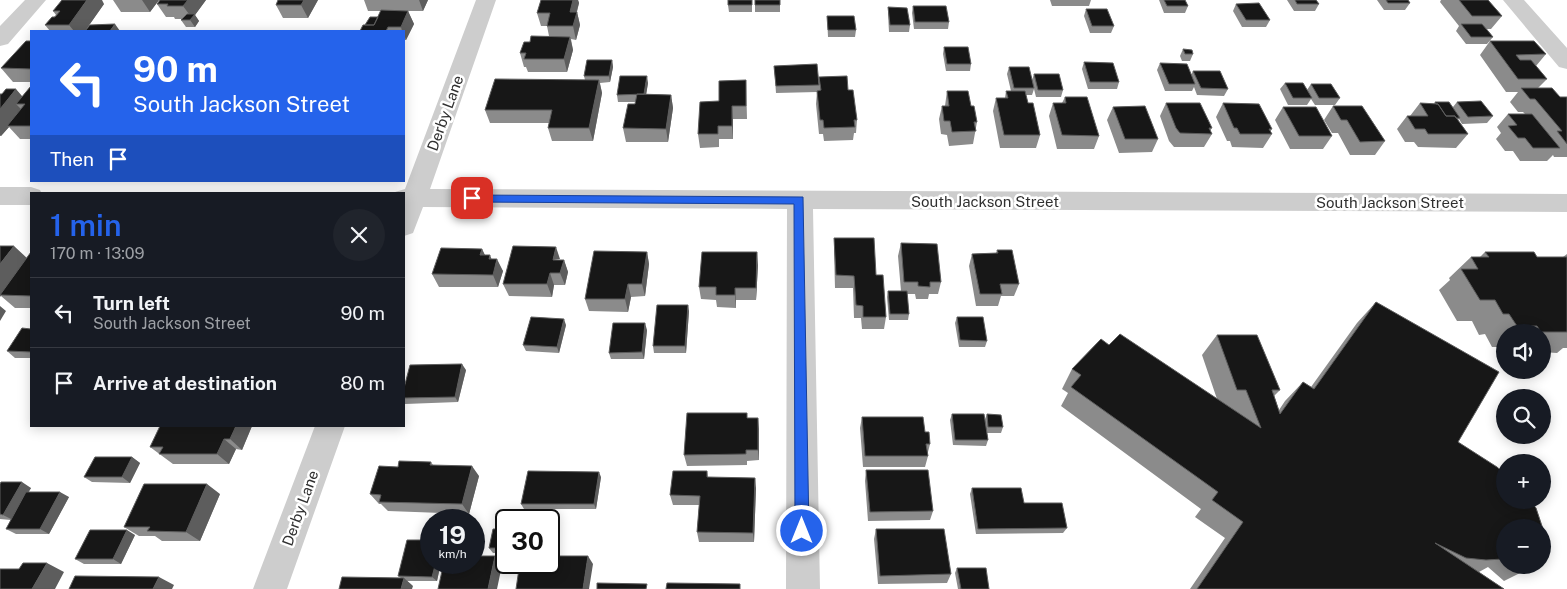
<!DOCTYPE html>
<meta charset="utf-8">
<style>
body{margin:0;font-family:"Public Sans",sans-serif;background:#20242c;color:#f1f3f6;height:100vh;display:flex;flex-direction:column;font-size:19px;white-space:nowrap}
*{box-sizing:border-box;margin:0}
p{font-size:16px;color:#9ea1a6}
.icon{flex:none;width:28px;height:28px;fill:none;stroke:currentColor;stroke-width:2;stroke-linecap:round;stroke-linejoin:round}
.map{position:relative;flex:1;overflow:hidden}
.details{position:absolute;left:30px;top:192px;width:375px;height:235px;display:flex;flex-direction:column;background:#171b24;border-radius:0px;box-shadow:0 2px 12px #0003}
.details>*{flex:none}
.top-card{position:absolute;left:30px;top:30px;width:375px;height:152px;border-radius:0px;box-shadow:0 2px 12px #0003;background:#2563eb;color:#fff;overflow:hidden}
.controls{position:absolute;left:1496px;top:324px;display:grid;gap:10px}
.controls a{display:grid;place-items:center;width:55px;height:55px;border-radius:50%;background:#171b24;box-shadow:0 2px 12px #0003;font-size:25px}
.speed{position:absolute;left:420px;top:509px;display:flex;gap:10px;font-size:25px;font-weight:700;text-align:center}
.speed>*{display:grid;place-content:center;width:65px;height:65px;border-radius:50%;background:#171b24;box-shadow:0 2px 12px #0003;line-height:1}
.speed small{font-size:12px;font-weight:400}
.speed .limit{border:2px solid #111;border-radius:8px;background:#fff;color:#111}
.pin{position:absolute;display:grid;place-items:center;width:42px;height:42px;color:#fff;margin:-21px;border-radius:10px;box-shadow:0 2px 8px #0006}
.me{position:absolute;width:55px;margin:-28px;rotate:0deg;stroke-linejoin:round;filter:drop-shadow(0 0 4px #0008)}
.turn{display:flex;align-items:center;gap:18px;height:105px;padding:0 20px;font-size:22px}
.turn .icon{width:65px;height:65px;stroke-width:2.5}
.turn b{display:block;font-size:35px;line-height:42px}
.then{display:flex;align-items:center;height:48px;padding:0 20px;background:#0003;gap:10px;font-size:19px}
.round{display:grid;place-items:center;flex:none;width:52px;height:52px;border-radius:26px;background:#20242c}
.overview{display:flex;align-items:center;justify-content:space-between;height:85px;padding:0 20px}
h1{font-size:30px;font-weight:600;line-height:38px;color:#2563eb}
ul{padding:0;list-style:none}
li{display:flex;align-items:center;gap:15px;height:70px;padding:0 20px;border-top:1px solid #363941}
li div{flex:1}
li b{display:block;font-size:19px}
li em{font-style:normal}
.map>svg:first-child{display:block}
</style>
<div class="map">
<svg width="1567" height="589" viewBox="0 0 1567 589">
<rect width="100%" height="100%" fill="#fff"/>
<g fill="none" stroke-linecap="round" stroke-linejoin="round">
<path fill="#cdcdcd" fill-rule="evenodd" d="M25 0H46L8 44 0 46V26Z
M476 0H496L430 189 1567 194V212L813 209 820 589H786L787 209 423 207 413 233 404 236V194H394L395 192 405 189Z
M1503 0H1524L1567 48V69L1559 67Z
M0 187H31L40 190 42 194H31V205H0Z
M315 426H345L287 589H253Z"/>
</g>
<path fill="#8b8b8b" d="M113 0H159L150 12H121Z
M206 0 195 15 199 21 195 27H186L181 20 182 19H175L174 17H166L157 4Z
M318 0 308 18H283L276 5Z
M364 0H428L423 11H408L414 24 406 40H404V31H360L365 25 378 17 381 11H368Z
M541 0H578L579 3 577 12 580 25 576 40 571 39 573 50 567 72H528L526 67H524L520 53 530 42 549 36 547 26H541L537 13Z
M752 0V12H729L728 5Z
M755 0H780V12H755Z
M1050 0H1091L1089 6H1052Z
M1159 0H1185L1188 6 1185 13H1164Z
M1287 0H1316L1319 4 1315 11H1294Z
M1377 0H1408L1410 3 1405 10H1384Z
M1441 0H1488L1502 16 1491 29H1487L1493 37 1487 44H1466L1456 31 1459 26 1440 2Z
M104 4 85 31H50L45 25 56 15 53 11Z
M1236 4 1270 20 1266 27H1242L1233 11Z
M913 6 949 22 948 29H914L912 13Z
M888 7 910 25 909 32H889L888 14Z
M1086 9 1114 26 1111 33H1090L1084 16Z
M827 16 856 30 855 37H828Z
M31 41V82H13L1 68Z
M1490 41 1546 54 1536 66 1547 79 1538 88 1560 97H1567V157H1554L1553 155 1547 161H1520L1513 151H1505L1496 139 1501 133 1497 127 1508 114H1525L1523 112H1518L1510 102 1518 92H1506L1480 55Z
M944 47 971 64 970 71H946L943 54Z
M1183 49 1193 54 1190 61H1182L1180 56Z
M612 60 613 67 610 82 600 83 602 93 593 141H552L548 128 549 123H490L485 110 585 80 584 76Z
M1084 62 1119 82 1117 89H1088L1082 69Z
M1160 63 1191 75 1193 71 1228 89 1224 96 1197 95 1194 87 1192 91H1165L1157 70Z
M774 66 819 85V90V77L848 90 857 120 856 133H854L853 140 824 141 823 134H819L816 104 817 92 776 93Z
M1009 67 1032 80 1034 74 1063 90 1061 97H1036L1034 89 1032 95H1026L1028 103 1040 135 1036 148H1000L993 111 996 98H1005L1006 91H1011L1007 74Z
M746 80 747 119H733V139H719V147L700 148 698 134 719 101Z
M648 83 646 94 671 95 673 108 668 142H626L623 128 636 102H618L617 95Z
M1285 83 1307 90 1311 84 1340 98 1335 105H1315L1311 99 1307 105H1288L1280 89Z
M31 86V139H20L9 127 1 136H0V94L22 97Z
M947 91 971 106 977 122 973 144 949 146 947 135 941 134 939 119 942 106H945Z
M1065 97 1099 136 1094 149H1057L1049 116 1053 103H1062Z
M1435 102 1453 107 1457 102 1493 116 1487 123 1462 124 1459 119 1458 120 1468 134 1456 148 1418 147 1414 142H1405L1397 129 1407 116H1410L1420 103 1434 104Z
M1166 103 1212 128 1210 131 1212 134 1204 147H1174L1169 141 1160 116Z
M1223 103 1272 129 1270 132 1272 134 1263 148 1232 147 1230 141H1227L1216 117Z
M1333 106 1385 141 1375 155H1350L1338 133H1332L1324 120Z
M1113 107 1158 139 1152 152 1119 153 1107 120Z
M1283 107 1332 136 1323 149H1290L1275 120Z
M834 238 876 275 886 317 884 329H862L861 318H854L853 288H835L834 250Z
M901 243 941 282 938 294H929L928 299H916L915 294H907L909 314 908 320H889L887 297 888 291H901L898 256Z
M482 249 485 255 503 271 498 287H439L432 274Z
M997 250 1019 284 1014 296H1001L998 306H976L969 266 972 254 996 253Z
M31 252V308H15L1 296Z
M647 252 649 264 645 296 631 297 628 312 589 311 585 299Z
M1485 252 1537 257H1563L1567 254V348H1563L1557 353 1542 352V332H1505V347H1492L1485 334 1479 335 1472 321H1457L1439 290 1450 280 1449 278 1471 257H1480Z
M560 260H564L568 272 565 285H554L552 297 509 296 503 284Z
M758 265 756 300H736V308L717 307 716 300 701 299 699 287Z
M1376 302 1458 442 1505 528V565H1535L1534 566 1504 581 1488 567 1479 572 1504 589H1190L1225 538 1195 517 1201 509 1061 406 1068 393 1062 389 1072 369 1217 399 1202 355 1217 335 1280 390 1274 396 1279 410 1285 401 1303 382 1311 387 1357 323Z
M689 311 686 353H654L653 346Z
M957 317 987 341 985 347H959L955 323Z
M566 325 559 353 526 351 523 345Z
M31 329V358H15L7 351Z
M647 330 644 359H611L609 353Z
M466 370 458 402 405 404 404 402V388Z
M952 414 985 419 987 414 1003 427 1001 433H987L988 440 986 446 953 445 950 420Z
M862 417 925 432 930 444 928 452V456L925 467H863L860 428Z
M747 418 759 429V460L747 461V465L687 466 684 455Z
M252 426 242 450 236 449 229 464H173L150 447Z
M132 457 140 463 130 483 92 482 84 477Z
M431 462 433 465 479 476 469 514 388 511 381 504H379L370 494 398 467Z
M866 470 933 511 930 520 868 521 865 481Z
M707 471 708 477 756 488 754 542H699L697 532 699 505H673L670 495Z
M601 477 596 509H524L521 504Z
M0 484 31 488 28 492 69 497 49 534H16L6 529 11 520 0 519Z
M972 488 1024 503 1067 528 1063 533 976 534 970 494Z
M220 494 200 541H162L155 536H139L124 527Z
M506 529V553H493L489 548Z
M876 529 951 574 947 583 878 584 874 539Z
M135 535 121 564H84L75 559Z
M431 562H441L437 581H407L413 586 398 576Z
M957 568 989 589H958L955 573Z"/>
<path fill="#5d5d5d" d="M87 0H102L104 4 85 31H74L69 25Z
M142 0H159L150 12Z
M188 0H206L195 15 199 21 195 27 190 20 192 18 183 6Z
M304 0H318L308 18 301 5Z
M419 0H428L423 11Z
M573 0H578L579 3 573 25 570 12Z
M408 11 414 24 406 40 404 34V31H402L401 27Z
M577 12 580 25 576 40 573 26Z
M115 24 120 31H110Z
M570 37 573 50 567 72 564 59Z
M612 60 613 67 610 82 609 76Z
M647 76 648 83 645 102 644 95Z
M599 80 602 93 593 141 589 128Z
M16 89 28 103 25 104H16L22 110 7 126 9 127 1 136 0 135V109Z
M671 95 673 108 668 142 666 129Z
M732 106 733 119V139L732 126Z
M14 246 28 259 0 297V264Z
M556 247 560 259 553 260Z
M482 249 488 262 480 255Z
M647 252 649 264 645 296 642 284Z
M757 252 758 265 756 300V288Z
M490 255 495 268 497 259 503 271 498 287 493 275 489 259Z
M564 260 568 272 565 285 560 273Z
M550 273 554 285 552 297 547 284Z
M628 284 631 297 628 312 625 299Z
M735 288 736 300V308L735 295Z
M688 305 689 311 686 353 685 346Z
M0 306 6 311 0 321Z
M564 319 566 325 559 353 557 347Z
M645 323 647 330 644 359 642 352Z
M462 364 466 370 458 402 455 397Z
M758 418 759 429V460L758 450Z
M236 426H252L242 450 230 439Z
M224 439 236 449 229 464 217 454Z
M132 457 140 463 130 483 122 477Z
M472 466 479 476 469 514 462 504Z
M599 472 601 477 596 509 594 504Z
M755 478 756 488 754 542 753 533Z
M22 482 31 488 13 520 3 515Z
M207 484 220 494 200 541 186 532Z
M60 492 69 497 49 534 40 529Z
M127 530 135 535 121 564 113 559Z
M506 531V552L503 548Z
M495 556 502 565 497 589H488Z
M588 556 593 564 589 589H583Z
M436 562H441L437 581 432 577Z
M47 563 64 572 55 589H32Z
M159 577 174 585 172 589H153Z
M404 578 413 586 412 589H401Z"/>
<path fill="#171717" stroke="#5d5d5d" d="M62 0H87L69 25H45L52 17H55L60 11H53Z
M160 0H188L183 6H167L168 4H157Z
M278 0H304L301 5H276Z
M541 0H573L570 12H577L573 26H547L550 13H537Z
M728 0H752V5H728Z
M755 0H780V5H755Z
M1164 0H1185L1188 6H1167Z
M1295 0H1316L1319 4H1297Z
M1386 0H1408L1410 3H1388Z
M1459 0H1488L1502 16H1472Z
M1259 3 1270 20H1246L1236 4Z
M913 6H946L949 22H915Z
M888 7 907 8 910 25H890Z
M1086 9H1107L1114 26H1092Z
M381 10 408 11 401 27H388L386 31H360L363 25H374Z
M187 14H195L190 20H181Z
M827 16H854L856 30H828Z
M370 17H378L374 25H365Z
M115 24 110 31H85L90 25Z
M1461 24H1482L1493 37H1471Z
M531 36 570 37 564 59H524L526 53H520L524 42H530Z
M26 41H31V69L1 68Z
M1490 41H1534L1546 54 1516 55 1520 60H1531L1547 79H1518Z
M944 47H968L971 64H947Z
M1183 49 1192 50 1193 54H1185Z
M587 60H612L609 76H584Z
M1084 62 1113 63 1119 82H1090Z
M1160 63 1187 64 1195 84H1169Z
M817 64 819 85 776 86 774 66Z
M1009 67H1029L1034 88H1014Z
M1193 71H1220L1228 89 1201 88Z
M1034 74H1059L1063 90H1038Z
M620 76H647L644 94 617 95Z
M847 76 848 90H853L857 120H854L855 127 824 128 823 120H820L817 91 821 90 819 77Z
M495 79 599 80 589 128H548L552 110H485Z
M746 80V106H732V126H718V134H698L700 102 719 101V81Z
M1285 83H1303L1312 98H1293Z
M1311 84H1331L1340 98H1319Z
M31 86V126H7L25 104H16Z
M1521 88H1552L1560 97H1567V144L1557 131H1562L1535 99H1530Z
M6 89H16L0 109V94H2Z
M947 91H968L971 106H974L977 122H974L976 131 952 132 950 121H944L942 106H949Z
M1006 91H1025L1028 103H1033L1040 135H1004L996 98H1008Z
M637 94 671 95 666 129 623 128 628 104H635Z
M1065 97H1087L1099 136 1062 135 1053 103H1066Z
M1481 101 1493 116 1468 117 1457 102Z
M1435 102H1449L1460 118H1456L1455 116H1446L1438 104H1436Z
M1166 103H1200L1212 128H1209L1212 134 1180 133 1176 128Z
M1223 103 1259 104 1272 129H1269L1272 134H1240L1237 128H1234Z
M1420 103 1438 104 1446 116H1455L1468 134H1428L1425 129H1415L1407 116H1428Z
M1145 106 1158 139H1125L1113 107Z
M1333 106H1362L1385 141 1360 142 1347 120H1341Z
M1283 107H1316L1332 136H1299Z
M1508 114H1532L1560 148H1533L1525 138H1518L1508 126 1517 125Z
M834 238H874L876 275H883L886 317H863V306L856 305 854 276 836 275Z
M901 243 937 244 941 282H930V287L918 286V282H904Z
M0 246H14L0 264Z
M513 246 556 247 553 260H564L560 273H550L547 284H503Z
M441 248 482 249 480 255H490L489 259H497L493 275 432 274Z
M997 250H1012L1019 284H1000L1002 294H980L972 254 998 253Z
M594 251 647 252 642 284H628L625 299H585Z
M31 252V296L0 295Z
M702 252H757L756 288H735V295H716V287H699Z
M1485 252H1534L1537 257H1567V332H1541L1537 326H1517L1509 314H1503L1495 300H1480L1461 269H1478L1471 257H1489Z
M888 291H907L909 314H890Z
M1376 302 1499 372 1458 442 1497 467 1505 474V500H1529L1536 508 1543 529 1542 549V528H1505V558L1503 559 1486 560 1466 558 1435 543 1504 589H1197L1243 522 1212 500 1218 492 1071 387 1081 375 1072 369 1101 339 1109 345 1120 334 1261 428 1246 390H1237L1217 335H1257L1280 390H1272L1280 414 1303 382 1314 389Z
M657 305H688L685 346H653Z
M531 317 564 319 557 347 523 345Z
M957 317H983L987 341 960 340Z
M613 323H645L642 352 609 353Z
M22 328 31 329V352L7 351Z
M462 364 455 397 404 398V388L410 365Z
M687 413H747V418H758V450H746V454L684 455Z
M952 414H984L988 440H955Z
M987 414 1001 415 1003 427H988Z
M862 417H923L925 432H929L930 444H926L928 456H865Z
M160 426H236L230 439H224L217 454H159L163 447H150Z
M95 457H132L122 477H84Z
M399 461 431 462 430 465 472 466 462 504 379 502 381 495 370 494 379 466 398 467Z
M866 470H928L933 511 870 512Z
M528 471 599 472 594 504H521Z
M673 471H707V477L755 478 753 533 697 532 700 496 670 495Z
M1 482H22L3 515 0 514V484Z
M144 484H207L186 532 147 531 150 527H124Z
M972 488H1021L1024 503H1062L1067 528 978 529Z
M26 492H60L40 529H6Z
M493 529H506L503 548H489Z
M876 529H944L951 574 880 576Z
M90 530H127L113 559H75Z
M407 540H431V562H436L432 577 398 576Z
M474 556H495L488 589H438L444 562H474Z
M549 556H588L583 589H516L520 562H549Z
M23 563H47L32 589H0V569H19Z
M957 568H986L989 589H961Z
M75 576 159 577 153 589H69Z
M342 577 404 578 401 589H339Z
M597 583 647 584 646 589H597Z
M667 583 740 584V589H666Z"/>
<path fill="#2563eb" stroke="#184099" d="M472 195 803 197 809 531 807 535 802 537 797 535 795 531 794 204 472 202 467 198Z"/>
<g text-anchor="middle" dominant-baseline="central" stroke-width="5" stroke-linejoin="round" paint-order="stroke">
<g font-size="15" fill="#303030" stroke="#fff">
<text transform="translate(445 113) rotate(-70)">Derby Lane</text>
<text x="985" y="201">South Jackson Street</text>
<text x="1390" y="202">South Jackson Street</text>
<text transform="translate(300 508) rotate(-70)">Derby Lane</text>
</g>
</g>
</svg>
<div class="controls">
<a><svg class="icon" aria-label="sound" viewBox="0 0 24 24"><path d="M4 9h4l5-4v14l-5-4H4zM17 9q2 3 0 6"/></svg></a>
<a><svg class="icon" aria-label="search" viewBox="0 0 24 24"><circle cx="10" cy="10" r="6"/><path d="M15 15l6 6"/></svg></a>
<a>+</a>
<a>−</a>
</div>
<div class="speed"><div>19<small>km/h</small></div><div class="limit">30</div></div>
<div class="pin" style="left:472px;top:198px;background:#d93025"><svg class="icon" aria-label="arrive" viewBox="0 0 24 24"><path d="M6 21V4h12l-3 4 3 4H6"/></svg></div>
<svg class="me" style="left:802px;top:531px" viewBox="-20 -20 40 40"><circle r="17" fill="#2563eb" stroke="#fff" stroke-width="3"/><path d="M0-11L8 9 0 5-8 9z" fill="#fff"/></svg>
<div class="top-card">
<div class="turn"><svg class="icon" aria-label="left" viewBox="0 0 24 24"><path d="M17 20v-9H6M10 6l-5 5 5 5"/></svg><div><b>90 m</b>South Jackson Street</div></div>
<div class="then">Then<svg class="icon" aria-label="arrive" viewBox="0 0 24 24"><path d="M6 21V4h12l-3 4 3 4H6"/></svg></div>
</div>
<section class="details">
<div class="overview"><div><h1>1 min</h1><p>170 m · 13:09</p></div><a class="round"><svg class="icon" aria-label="close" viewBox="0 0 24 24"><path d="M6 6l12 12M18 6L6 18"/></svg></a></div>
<ul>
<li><svg class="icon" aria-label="left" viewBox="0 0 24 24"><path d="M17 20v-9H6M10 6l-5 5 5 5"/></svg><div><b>Turn left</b><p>South Jackson Street</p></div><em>90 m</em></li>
<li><svg class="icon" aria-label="arrive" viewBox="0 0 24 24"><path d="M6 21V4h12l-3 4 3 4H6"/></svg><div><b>Arrive at destination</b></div><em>80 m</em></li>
</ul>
</section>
</div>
